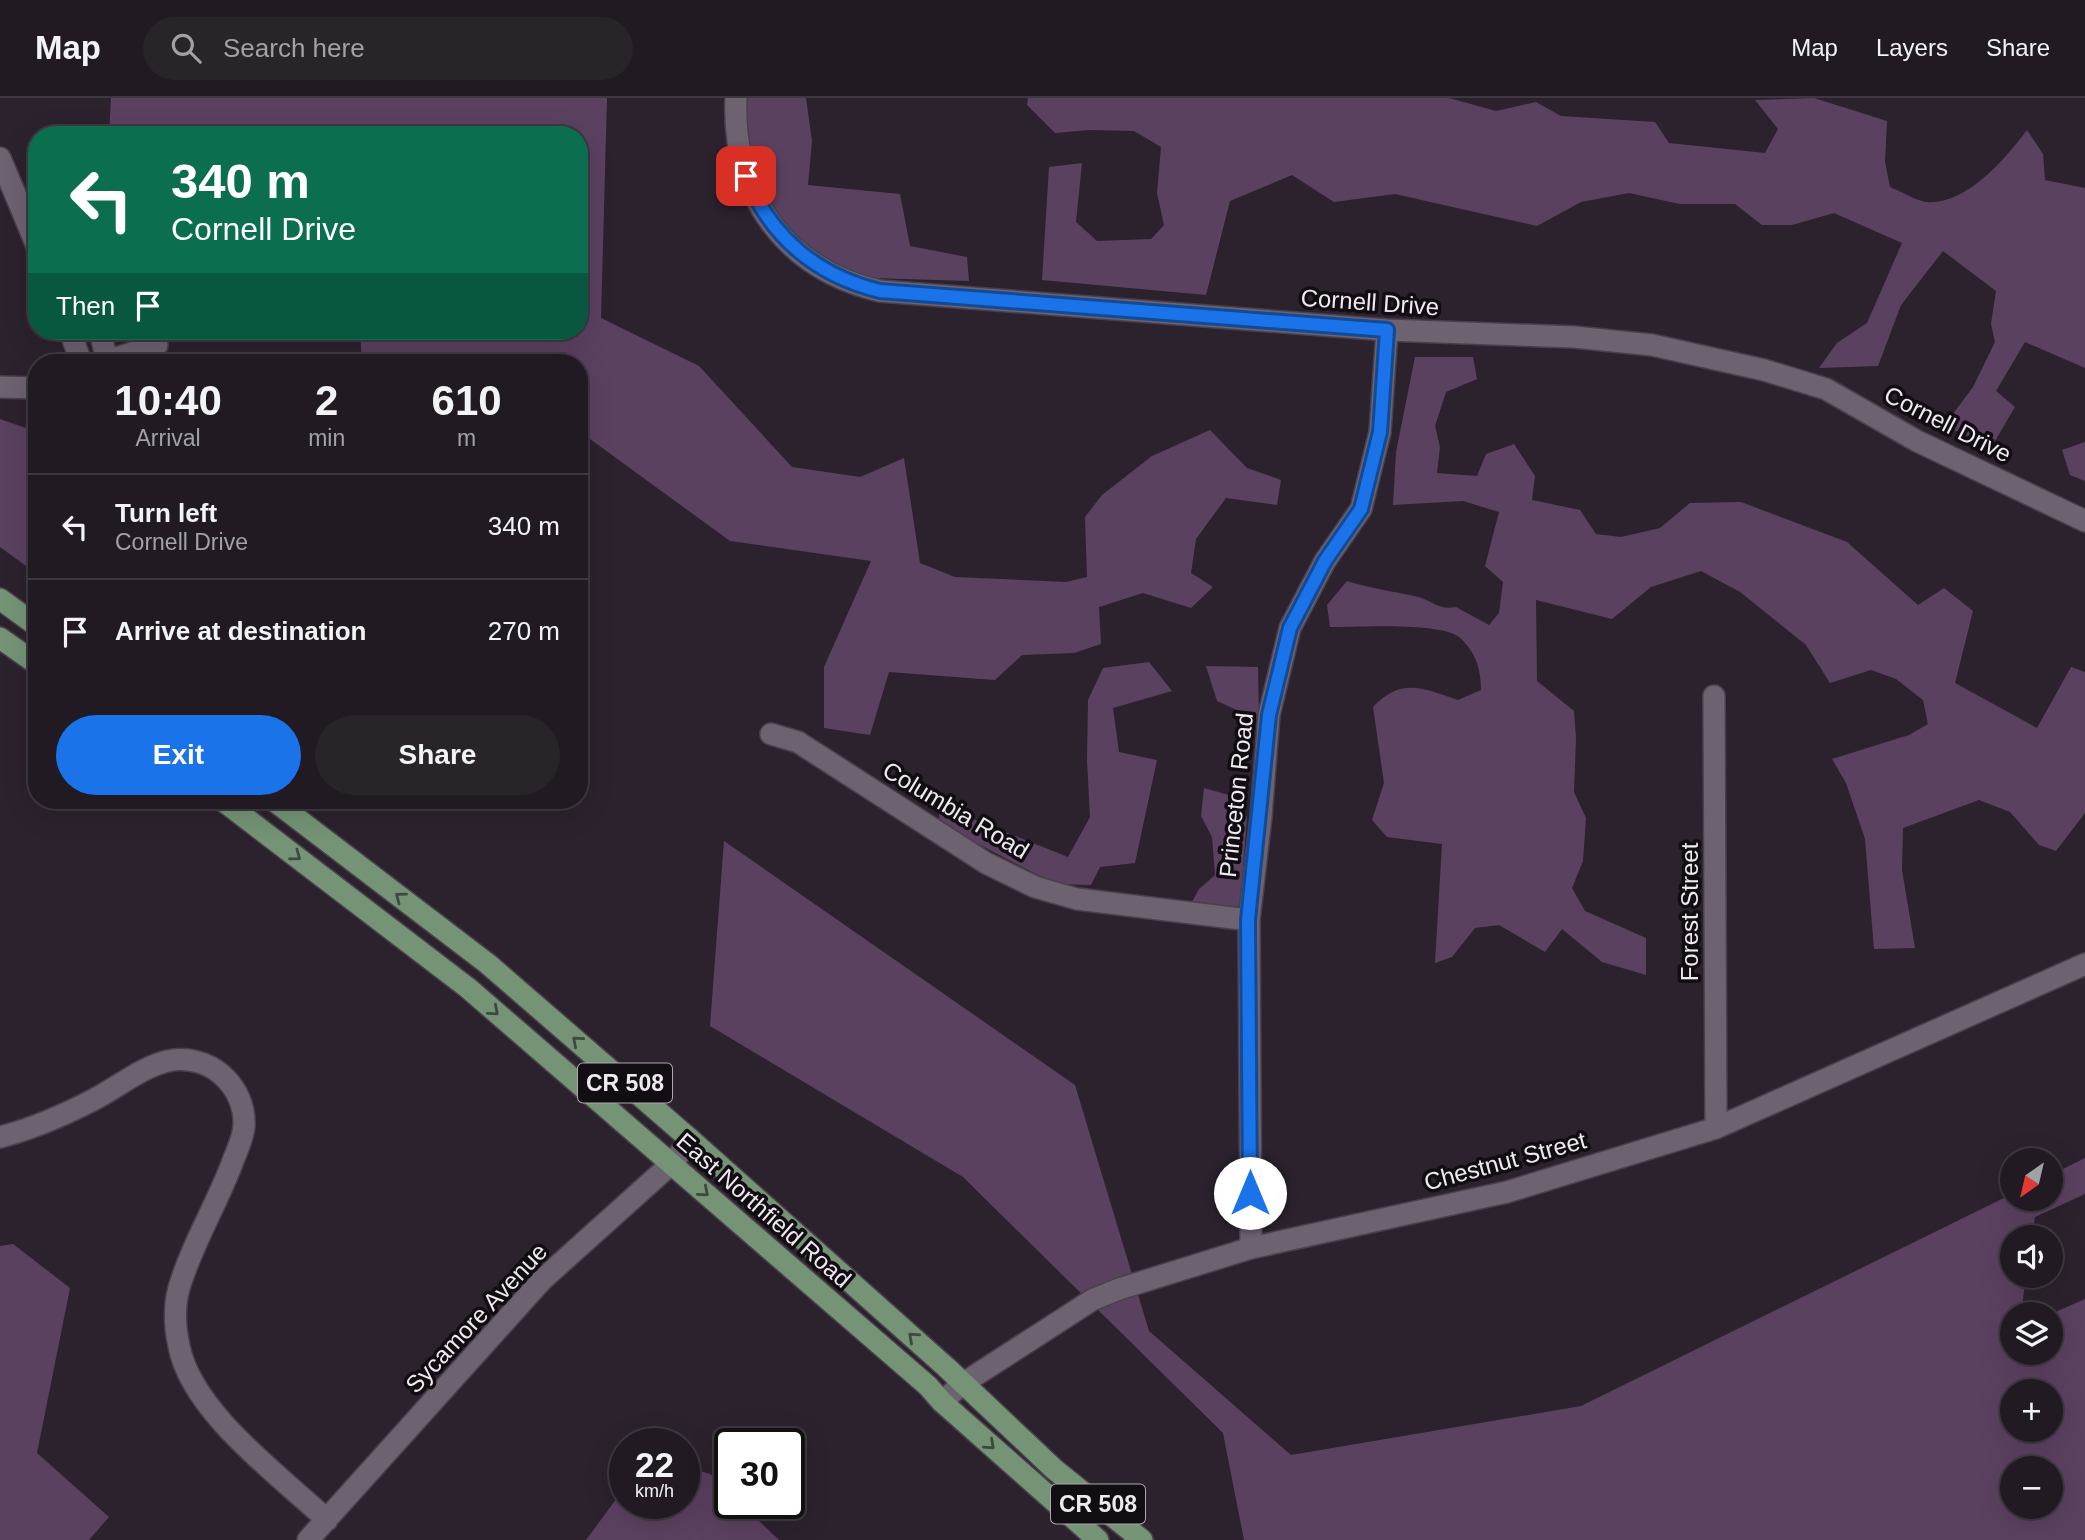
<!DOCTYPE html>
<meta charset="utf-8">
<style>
body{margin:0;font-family:Helvetica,sans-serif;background:#29232a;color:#f1f3f6;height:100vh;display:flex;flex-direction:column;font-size:26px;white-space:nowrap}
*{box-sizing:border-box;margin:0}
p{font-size:23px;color:#a2a1a5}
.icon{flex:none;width:38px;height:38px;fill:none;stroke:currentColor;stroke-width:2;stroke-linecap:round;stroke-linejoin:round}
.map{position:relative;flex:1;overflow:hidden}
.side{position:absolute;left:28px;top:256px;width:560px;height:455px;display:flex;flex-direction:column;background:#211a22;border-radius:28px;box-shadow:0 7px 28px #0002,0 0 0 2px #3e3840}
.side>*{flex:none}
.guide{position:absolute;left:28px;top:28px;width:560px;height:214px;border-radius:28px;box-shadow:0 7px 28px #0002,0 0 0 2px #3e3840;background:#0b6e4f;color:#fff;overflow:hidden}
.needle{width:46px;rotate:214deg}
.controls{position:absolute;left:2000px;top:1050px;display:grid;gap:14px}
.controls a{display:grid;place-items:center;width:63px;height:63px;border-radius:50%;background:#211a22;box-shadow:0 7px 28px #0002,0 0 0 2px #3e3840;font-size:35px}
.speed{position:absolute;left:609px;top:1330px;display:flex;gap:14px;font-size:35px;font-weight:700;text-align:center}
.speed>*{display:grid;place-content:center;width:91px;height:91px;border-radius:50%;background:#211a22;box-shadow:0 7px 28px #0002,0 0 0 2px #3e3840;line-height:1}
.speed small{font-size:18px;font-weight:400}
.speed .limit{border:4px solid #111;border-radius:10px;background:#fff;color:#111}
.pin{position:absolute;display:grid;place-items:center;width:60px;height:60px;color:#fff;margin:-30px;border-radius:14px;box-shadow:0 4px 10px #0006}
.me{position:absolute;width:77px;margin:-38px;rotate:0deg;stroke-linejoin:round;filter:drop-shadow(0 0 5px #0008)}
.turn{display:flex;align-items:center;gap:24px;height:147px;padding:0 28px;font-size:32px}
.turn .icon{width:91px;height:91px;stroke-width:2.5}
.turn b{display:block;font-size:49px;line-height:60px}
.then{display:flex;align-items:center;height:66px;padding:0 28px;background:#0003;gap:14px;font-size:26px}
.eta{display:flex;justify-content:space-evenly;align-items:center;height:119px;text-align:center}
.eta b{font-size:42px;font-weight:700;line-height:49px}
.action{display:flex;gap:14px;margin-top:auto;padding:14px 28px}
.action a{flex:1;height:80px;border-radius:42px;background:#1a73e8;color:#fff;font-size:28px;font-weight:700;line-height:80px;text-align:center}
.action a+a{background:#29232a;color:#f1f3f6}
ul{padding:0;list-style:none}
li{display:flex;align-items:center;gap:21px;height:105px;padding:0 28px;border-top:2px solid #3e3840}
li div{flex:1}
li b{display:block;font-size:26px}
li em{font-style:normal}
header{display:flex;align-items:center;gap:42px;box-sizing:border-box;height:98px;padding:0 35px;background:#211a22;border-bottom:2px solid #3e3840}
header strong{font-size:33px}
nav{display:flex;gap:38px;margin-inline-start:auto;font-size:24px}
.search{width:490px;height:63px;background:#29232a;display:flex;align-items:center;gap:18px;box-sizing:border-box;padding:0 24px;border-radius:38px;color:#a2a1a5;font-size:26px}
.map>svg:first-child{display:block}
</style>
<header>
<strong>Map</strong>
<div class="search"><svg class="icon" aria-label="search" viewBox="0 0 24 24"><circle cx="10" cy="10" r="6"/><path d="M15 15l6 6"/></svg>Search here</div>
<nav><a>Map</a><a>Layers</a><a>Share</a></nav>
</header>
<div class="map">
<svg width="2085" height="1442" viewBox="0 0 2085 1442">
<rect width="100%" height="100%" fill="#2c222e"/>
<path fill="#5b4160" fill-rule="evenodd" d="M111 0H607L601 220 699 268 792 369 860 379 904 360 920 465 955 479 1066 484 1087 479 1085 419 1102 397 1152 358 1210 332 1247 370 1281 382 1277 407 1226 400 1196 441 1191 475 1213 489 1191 510 1143 495 1099 509 1101 546 1074 555 1022 557 995 582 889 574 870 637 824 630V569L871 463 730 443 579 333V264H362L360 233H579V37H109Z
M745 0H806L812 43 808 87 900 96 910 148 967 159 969 183 872 180 829 166 780 127 756 81 744 34Z
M1028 0H1449L1496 13 1536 4 1561 18 1655 24 1669 45 1765 55 1778 31 1755 2 1814 0 1887 23 1885 64 1890 89C1900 93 1915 102 1926 104 1967 107 2005 61 2027 32L2043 56 2045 82 2085 90V270L2025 244 1996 293 2015 309 1992 348 1944 328 1973 289 1995 244 1991 226 1996 193 1943 153 1901 207 1878 268 1819 270 1837 245 1867 225 1902 145 1834 115 1792 127H1762L1735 106H1680L1629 95 1581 104 1537 128 1395 96 1334 104 1292 77 1230 103 1206 197 1042 182 1049 69 1082 65 1076 124 1097 143 1151 141 1164 127 1157 95 1161 49 1134 33 1089 32 1055 35 1027 7Z
M1415 259H1473L1477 281 1446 294 1435 328 1440 349 1437 375 1477 378 1486 356 1514 346 1535 378 1532 402 1580 412 1596 436 1621 439 1660 430 1690 405 1741 404 1847 444 1918 507 1944 490 1973 513 1955 585 2037 630 2071 569 2085 574V715L2056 753 2039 747 2010 714 1979 702 1903 730 1902 772 1915 850 1874 851 1865 741 1846 685 1832 661 1909 637 1928 626 1923 602 1896 581 1871 572 1830 585 1806 547 1740 494 1701 473 1651 489 1612 521 1536 502 1537 583 1574 613 1576 640 1574 694 1586 720 1583 763 1572 790 1585 813 1646 840V877L1602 864 1562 831 1545 854 1499 827 1475 830 1452 859 1435 865 1442 746 1387 739 1372 722 1384 685 1373 609C1401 579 1423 590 1458 602L1481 592C1481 571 1476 554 1459 539 1441 524 1357 529 1330 529L1327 507 1347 483C1369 490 1391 493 1414 498 1431 501 1438 513 1456 509L1489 527 1499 515 1503 484 1485 468 1499 414 1463 403 1393 407 1396 354Z
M0 321 37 334V476L0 449Z
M2085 344V383L2070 377 2062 352Z
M1149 564 1172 593 1113 610 1119 654 1157 662 1135 765 1100 769 1091 787 1055 786 940 726 938 707 1068 759 1090 719 1087 662 1088 602 1103 570Z
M1206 568 1258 569 1259 622 1217 603Z
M1204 690 1236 699 1247 719 1240 811H1188L1199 791 1215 777 1212 739 1201 718Z
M724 743 1075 987 1149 1233 1291 1357 1581 1308 2012 1096V1101H2051V1077L2085 1060V1096L2035 1119 2032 1139H2012V1178H2026L2021 1216H2012V1255H2051V1216L2085 1201V1442H1244L1223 1335 963 1079 710 928ZM2012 1293H2051V1332H2012ZM2012 1370H2051V1409H2012Z
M13 1146 70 1190 37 1355 109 1419 89 1442H0V1148Z
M684 1368 710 1376 730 1395V1405H740L779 1442H586L625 1389V1405H684Z"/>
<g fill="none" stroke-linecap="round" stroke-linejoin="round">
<g stroke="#49404b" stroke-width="24">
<path id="minor" d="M736 0C732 97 785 171 880 193L1387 232 1574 239 1652 247 1764 272 1826 291 1917 343 2085 423
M0 60 37 148
M70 233 81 264
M100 233 107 263 157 247 153 233
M0 289 37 290
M1714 598 1716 1030
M771 636 798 644 986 765 1035 789 1077 801 1249 822
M0 1039C32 1031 64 1017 93 1002 117 990 141 969 168 963 186 959 208 964 222 977 237 990 245 1009 244 1028 243 1041 237 1052 233 1063 217 1106 192 1146 179 1190 174 1208 175 1230 179 1248 191 1313 279 1377 327 1422
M1251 1150 1249 822 1261 719 1269 617 1290 530 1325 463 1361 411 1380 334 1387 232
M942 1304 962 1286 1069 1217 1092 1202 1119 1191 1251 1150 1507 1094 1716 1030 2085 866
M308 1442 542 1182 671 1066 691 1042"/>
</g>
<g stroke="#49404b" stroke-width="24">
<path id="major" d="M0 501 37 528
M0 540 37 566
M222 702 468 890 928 1288 942 1304 1098 1442
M273 702 488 866 691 1042 946 1269 1054 1371 1142 1442"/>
</g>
<use href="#minor" stroke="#6d6270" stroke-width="21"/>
<use href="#major" stroke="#749475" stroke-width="21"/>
</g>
<defs><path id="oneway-chevron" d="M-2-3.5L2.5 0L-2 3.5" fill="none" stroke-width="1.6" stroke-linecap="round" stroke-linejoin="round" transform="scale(1.75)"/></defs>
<g stroke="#3e4a3f">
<use href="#oneway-chevron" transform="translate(296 758) rotate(37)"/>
<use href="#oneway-chevron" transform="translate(400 799) rotate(-143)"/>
<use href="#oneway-chevron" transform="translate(494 913) rotate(41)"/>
<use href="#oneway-chevron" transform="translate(577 943) rotate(-139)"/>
<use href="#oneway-chevron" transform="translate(704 1094) rotate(41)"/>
<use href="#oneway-chevron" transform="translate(913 1239) rotate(-138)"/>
<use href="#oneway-chevron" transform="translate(990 1347) rotate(42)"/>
</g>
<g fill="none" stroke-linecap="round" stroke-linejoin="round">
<g stroke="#114b97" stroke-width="18">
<path id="route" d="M746 78C770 139 817 178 880 193L1387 232 1380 334 1361 411 1325 463 1290 530 1269 617 1248 822 1250 1095"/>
</g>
<use href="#route" stroke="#1a73e8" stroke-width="12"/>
</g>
<g text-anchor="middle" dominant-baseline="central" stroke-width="7" stroke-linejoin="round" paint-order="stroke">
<g fill="#110d12" stroke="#ada7ae" stroke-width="2">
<rect x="578" y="965.5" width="94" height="39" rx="5"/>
<rect x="1051" y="1386.5" width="94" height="39" rx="5"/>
</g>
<g font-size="23" font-weight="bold" fill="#f0e9f1">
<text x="625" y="985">CR 508</text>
<text x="1098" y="1406">CR 508</text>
</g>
<g font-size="24" fill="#f0e9f1" stroke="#110d12">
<text transform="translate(1370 204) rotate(4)">Cornell Drive</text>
<text transform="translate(1948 326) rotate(27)">Cornell Drive</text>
<text transform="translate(1236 697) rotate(-84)">Princeton Road</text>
<text transform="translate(956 712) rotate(31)">Columbia Road</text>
<text transform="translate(1689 814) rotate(-90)">Forest Street</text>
<text transform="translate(1505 1063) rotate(-15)">Chestnut Street</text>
<text transform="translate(764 1112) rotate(41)">East Northfield Road</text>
<text transform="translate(476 1220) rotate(-47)">Sycamore Avenue</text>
</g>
</g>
</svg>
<div class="controls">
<a><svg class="needle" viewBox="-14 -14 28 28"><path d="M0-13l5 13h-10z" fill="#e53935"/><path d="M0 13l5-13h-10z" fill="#a2a1a5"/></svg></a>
<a><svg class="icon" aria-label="sound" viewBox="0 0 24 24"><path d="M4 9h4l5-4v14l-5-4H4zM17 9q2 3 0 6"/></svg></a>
<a><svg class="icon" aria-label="layers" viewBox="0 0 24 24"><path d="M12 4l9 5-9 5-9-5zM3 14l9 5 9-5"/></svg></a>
<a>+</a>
<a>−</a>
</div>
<div class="speed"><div>22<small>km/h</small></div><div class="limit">30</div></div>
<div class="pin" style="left:746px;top:78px;background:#d93025"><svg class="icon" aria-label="arrive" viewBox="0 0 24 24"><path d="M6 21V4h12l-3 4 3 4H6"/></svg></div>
<svg class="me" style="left:1250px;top:1095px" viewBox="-20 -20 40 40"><circle r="19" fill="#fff"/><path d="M0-13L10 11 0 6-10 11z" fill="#1a73e8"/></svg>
<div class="guide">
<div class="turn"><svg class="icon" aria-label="left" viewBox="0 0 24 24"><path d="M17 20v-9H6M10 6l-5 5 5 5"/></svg><div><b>340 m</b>Cornell Drive</div></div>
<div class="then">Then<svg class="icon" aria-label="arrive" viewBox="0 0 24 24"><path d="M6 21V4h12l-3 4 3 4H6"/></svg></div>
</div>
<section class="side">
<div class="eta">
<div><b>10:40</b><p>Arrival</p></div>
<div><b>2</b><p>min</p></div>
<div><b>610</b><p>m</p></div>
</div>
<ul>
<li><svg class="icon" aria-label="left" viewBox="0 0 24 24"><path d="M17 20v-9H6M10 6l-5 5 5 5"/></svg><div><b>Turn left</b><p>Cornell Drive</p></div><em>340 m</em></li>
<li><svg class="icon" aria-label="arrive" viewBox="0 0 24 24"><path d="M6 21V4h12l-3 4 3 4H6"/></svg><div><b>Arrive at destination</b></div><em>270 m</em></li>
</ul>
<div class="action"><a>Exit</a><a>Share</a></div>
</section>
</div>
